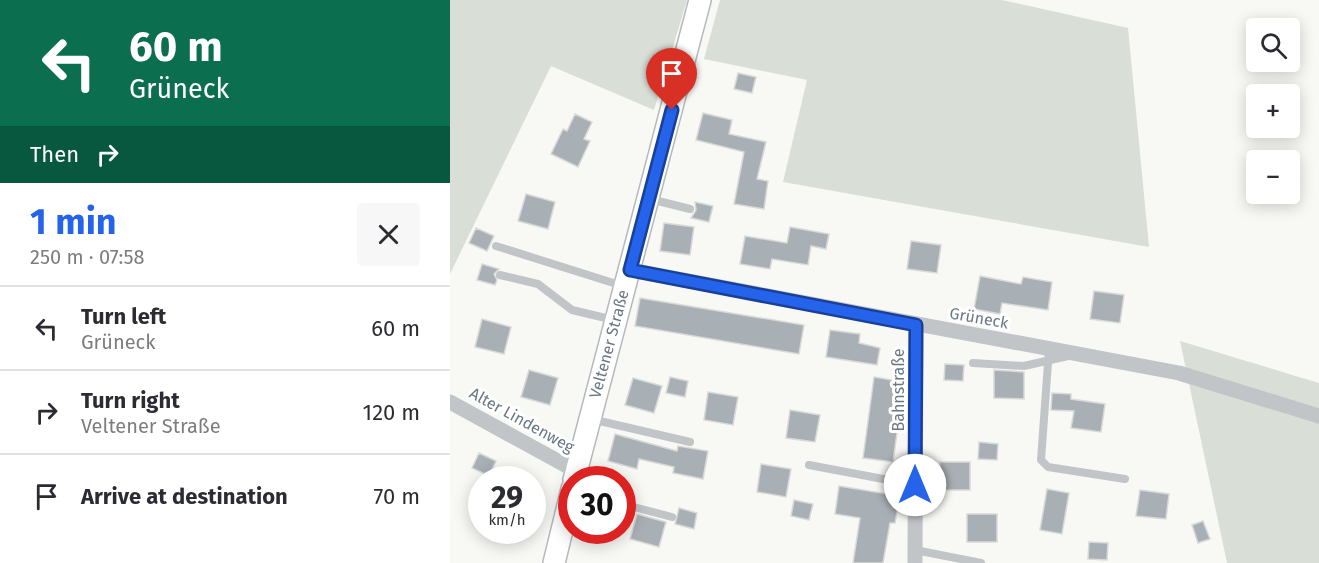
<!DOCTYPE html>
<meta charset="utf-8">
<style>
body{margin:0;font-family:"Fira Sans",sans-serif;background:#f7f7f7;color:#2b2b33;height:100vh;display:flex;flex-direction:column;font-size:22px;white-space:nowrap}
*{box-sizing:border-box;margin:0}
p{font-size:20px;color:#7c7c81}
.icon{flex:none;width:33px;height:33px;fill:none;stroke:currentColor;stroke-width:2;stroke-linecap:round;stroke-linejoin:round}
.map{position:relative;flex:1;overflow:hidden}
.sheet{display:flex;flex-direction:column;background:#fff;width:450px}
.sheet>*{flex:none}
.guide{background:#0b6e4f;color:#fff;overflow:hidden}
.fabs{position:absolute;left:796px;top:18px;display:grid;gap:12px}
.fabs a{display:grid;place-items:center;width:54px;height:54px;border-radius:6px;background:#fff;box-shadow:0 3px 15px #0003;font-size:30px}
.speed{position:absolute;left:18px;top:466px;display:flex;gap:12px;font-size:30px;font-weight:700;text-align:center}
.speed>*{display:grid;place-content:center;width:78px;height:78px;border-radius:50%;background:#fff;box-shadow:0 3px 15px #0003;line-height:1}
.speed small{font-size:15px;font-weight:400}
.speed .limit{border:9px solid #d22;background:#fff;color:#111}
.pin{position:absolute;display:grid;place-items:center;width:51px;height:51px;color:#fff;margin:-62px -26px;border-radius:50% 50% 50% 0;rotate:-45deg;box-shadow:0 0 6px #0007}
.pin .icon{rotate:45deg}
.me{position:absolute;width:66px;margin:-33px;rotate:0deg;stroke-linejoin:round;filter:drop-shadow(0 0 4px #0008)}
.turn{display:flex;align-items:center;gap:21px;height:126px;padding:0 30px;font-size:27px}
.turn .icon{width:78px;height:78px;stroke-width:2.5}
.turn b{display:block;font-size:42px;line-height:51px}
.then{display:flex;align-items:center;height:57px;padding:0 30px;background:#0003;gap:12px;font-size:22px}
.round{display:grid;place-items:center;flex:none;width:63px;height:63px;border-radius:6px;background:#f7f7f7}
.summary{display:flex;align-items:center;justify-content:space-between;height:102px;padding:0 30px}
h1{font-size:36px;font-weight:700;line-height:45px;color:#2563eb}
ul{padding:0;list-style:none}
li{display:flex;align-items:center;gap:18px;height:84px;padding:0 30px;border-top:2px solid #e1e1e2}
li div{flex:1}
li b{display:block;font-size:22px}
li em{font-style:normal}
main{display:flex;flex:1;min-height:0}
.map>svg:first-child{display:block}
</style>
<main>
<section class="sheet">
<div class="guide">
<div class="turn"><svg class="icon" aria-label="left" viewBox="0 0 24 24"><path d="M17 20v-9H6M10 6l-5 5 5 5"/></svg><div><b>60 m</b>Grüneck</div></div>
<div class="then">Then<svg class="icon" aria-label="right" viewBox="0 0 24 24"><path d="M7 20v-9h11M14 6l5 5-5 5"/></svg></div>
</div>
<div class="summary"><div><h1>1 min</h1><p>250 m · 07:58</p></div><a class="round"><svg class="icon" aria-label="close" viewBox="0 0 24 24"><path d="M6 6l12 12M18 6L6 18"/></svg></a></div>
<ul>
<li><svg class="icon" aria-label="left" viewBox="0 0 24 24"><path d="M17 20v-9H6M10 6l-5 5 5 5"/></svg><div><b>Turn left</b><p>Grüneck</p></div><em>60 m</em></li>
<li><svg class="icon" aria-label="right" viewBox="0 0 24 24"><path d="M7 20v-9h11M14 6l5 5-5 5"/></svg><div><b>Turn right</b><p>Veltener Straße</p></div><em>120 m</em></li>
<li><svg class="icon" aria-label="arrive" viewBox="0 0 24 24"><path d="M6 21V4h12l-3 4 3 4H6"/></svg><div><b>Arrive at destination</b></div><em>70 m</em></li>
</ul>
</section>
<div class="map">
<svg width="869" height="563" viewBox="0 0 869 563">
<rect width="100%" height="100%" fill="#f8f8f5"/>
<path fill="#d9ded6" d="M0 0H237L204 110 101 66 0 274Z
M270 0H552L678 28 699 247 333 182 357 80 254 59Z
M730 341 869 383V563H777Z"/>
<path fill="#a9b0b5" stroke="#d9d9d7" stroke-width="1.5" d="M288 73 306 77 302 93 284 89Z
M253 113 282 120 279 134 316 142 307 179 318 181 314 209 284 204 294 152 246 140Z
M125 114 142 122 134 139 140 141 128 167 101 154 113 129 117 131Z
M76 194 105 202 98 229 68 221Z
M245 202 263 206 259 222 241 218 246 210Z
M214 223 244 227 240 255 210 251Z
M340 227 379 234 376 249 361 246 358 265 322 259 320 269 290 264 295 236 337 243Z
M26 228 44 236 37 251 19 243Z
M461 241 491 245 487 273 457 269Z
M32 264 49 269 44 274 47 280 45 285 27 280Z
M530 276 571 284 573 277 602 282 598 310 552 303 550 314 524 309Z
M644 291 674 295 670 323 640 319Z
M190 298 354 325 349 354 185 326Z
M32 319 61 327 54 354 25 347Z
M380 330 410 334 409 343 430 348 427 365 376 357Z
M495 364 514 365 513 381 494 380Z
M79 370 108 378 100 405 71 397Z
M544 370 574 372V399L544 398Z
M220 377 238 381 235 397 216 393Z
M424 377 454 382 443 462 413 458Z
M183 378 212 386 204 413 175 405Z
M258 392 288 397 283 425 254 420Z
M602 393 621 394V399L655 404 651 432 621 428 624 411 601 410Z
M340 410 370 415 365 442 336 438Z
M165 434 227 451 228 446 258 451 253 479 223 473 224 467 189 459 187 469 158 461Z
M529 442 548 444 547 460 528 459Z
M29 453 46 461 39 476 22 468Z
M490 462H520V490H490Z
M311 464 341 469 336 497 307 492Z
M389 486 450 496 445 523H440L433 563H403L410 518 385 514Z
M597 489 619 493 612 534 590 530Z
M690 490 719 494 716 519 686 516Z
M344 500 363 504 359 520 341 516Z
M229 508 247 513 244 529 225 524Z
M187 514 216 522 209 547 180 539Z
M517 514H547V542H517Z
M753 521 760 539 748 543 742 525Z
M639 542 658 543 657 560 638 559Z"/>
<g fill="none" stroke-linecap="round" stroke-linejoin="round">
<g stroke="#b4b9bd" stroke-width="24">
<path id="secondary" d="M124 480 250 0
M104 563 122 489"/>
</g>
<path stroke="#c1c5c8" stroke-width="8" d="M200 199 240 209
M46 246 173 286
M50 275 88 284 122 310 164 320
M599 349 591 460 598 467 675 479
M523 363 574 366 618 356
M141 419 240 442
M359 465 465 485
M172 504 222 517
M465 550 531 563"/>
<path stroke="#c1c5c8" stroke-width="15" d="M180 270 729 373 869 416
M0 402 126 471
M465 563 466 325"/>
<use href="#secondary" stroke="#fff" stroke-width="21"/>
</g>
<g fill="none" stroke-linecap="round" stroke-linejoin="round">
<g stroke="#184099" stroke-width="15">
<path id="route" d="M222 110 180 270 466 325 465 485"/>
</g>
<use href="#route" stroke="#2563eb" stroke-width="10"/>
</g>
<g text-anchor="middle" dominant-baseline="central" stroke-width="6" stroke-linejoin="round" paint-order="stroke">
<g font-size="16" fill="#697884" stroke="#fff">
<text transform="translate(529 318) rotate(10)">Grüneck</text>
<text transform="translate(159 344) rotate(-75)">Veltener Straße</text>
<text transform="translate(448 390) rotate(-90)">Bahnstraße</text>
<text transform="translate(72 420) rotate(29)">Alter Lindenweg</text>
</g>
</g>
</svg>
<div class="fabs">
<a><svg class="icon" aria-label="search" viewBox="0 0 24 24"><circle cx="10" cy="10" r="6"/><path d="M15 15l6 6"/></svg></a>
<a>+</a>
<a>−</a>
</div>
<div class="speed"><div>29<small>km/h</small></div><div class="limit">30</div></div>
<div class="pin" style="left:222px;top:110px;background:#d93025"><svg class="icon" aria-label="arrive" viewBox="0 0 24 24"><path d="M6 21V4h12l-3 4 3 4H6"/></svg></div>
<svg class="me" style="left:465px;top:485px" viewBox="-20 -20 40 40"><circle r="19" fill="#fff"/><path d="M0-13L10 11 0 6-10 11z" fill="#2563eb"/></svg>
</div>
</main>
